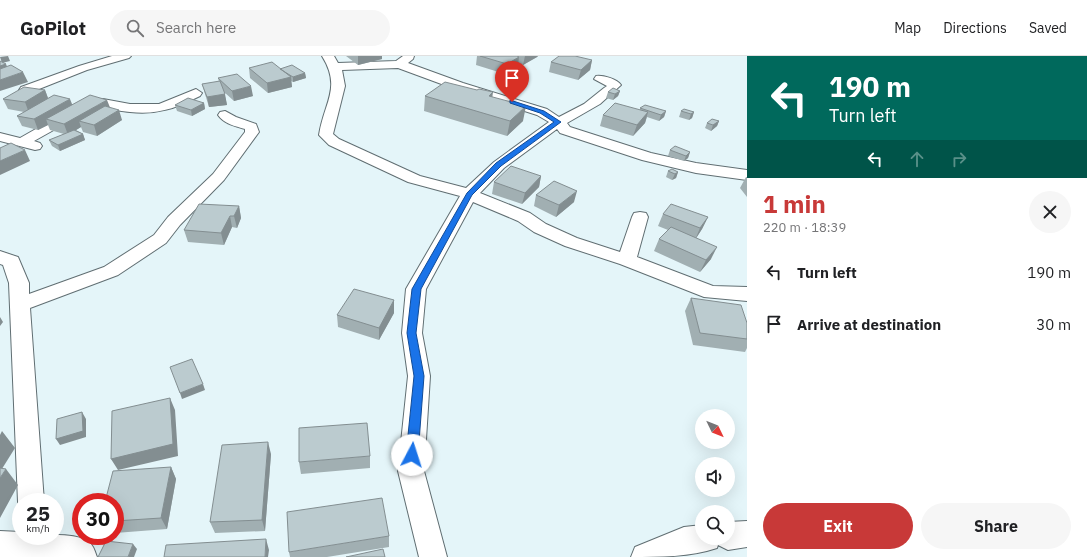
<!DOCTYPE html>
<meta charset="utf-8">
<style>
body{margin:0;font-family:"IBM Plex Sans",sans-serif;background:#f6f6f6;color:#202124;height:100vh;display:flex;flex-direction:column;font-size:15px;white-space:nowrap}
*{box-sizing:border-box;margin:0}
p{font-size:13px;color:#757577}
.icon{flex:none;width:22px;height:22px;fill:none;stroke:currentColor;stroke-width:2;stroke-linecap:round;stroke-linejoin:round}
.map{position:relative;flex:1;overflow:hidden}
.side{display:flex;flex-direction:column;background:#fff;width:340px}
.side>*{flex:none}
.hud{background:#00695c;color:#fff;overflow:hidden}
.needle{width:26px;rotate:133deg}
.fabs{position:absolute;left:695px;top:353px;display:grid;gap:8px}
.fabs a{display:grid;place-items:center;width:40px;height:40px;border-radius:50%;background:#fff;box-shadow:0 4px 16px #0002;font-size:20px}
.speed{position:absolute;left:12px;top:437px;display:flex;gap:8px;font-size:20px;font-weight:700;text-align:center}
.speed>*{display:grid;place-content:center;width:52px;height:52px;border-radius:50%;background:#fff;box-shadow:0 4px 16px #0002;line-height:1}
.speed small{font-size:10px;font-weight:400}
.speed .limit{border:6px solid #d22;background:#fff;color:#111}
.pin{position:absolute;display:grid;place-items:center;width:34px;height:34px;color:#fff;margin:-41px -17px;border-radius:50% 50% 50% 0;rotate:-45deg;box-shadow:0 0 4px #0007}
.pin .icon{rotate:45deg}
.me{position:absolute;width:44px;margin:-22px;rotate:5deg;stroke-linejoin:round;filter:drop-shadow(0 0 3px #0008)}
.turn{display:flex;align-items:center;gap:14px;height:84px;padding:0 16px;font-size:18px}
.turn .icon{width:52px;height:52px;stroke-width:2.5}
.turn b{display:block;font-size:28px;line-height:34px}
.lanes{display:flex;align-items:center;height:38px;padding:0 16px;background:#0003;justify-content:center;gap:20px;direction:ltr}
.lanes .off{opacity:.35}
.round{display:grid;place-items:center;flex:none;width:42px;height:42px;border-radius:21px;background:#f6f6f6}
.summary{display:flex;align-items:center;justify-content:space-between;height:68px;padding:0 16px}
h1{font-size:24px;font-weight:800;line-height:30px;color:#c83938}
.button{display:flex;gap:8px;margin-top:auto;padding:8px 16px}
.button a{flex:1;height:46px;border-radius:24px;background:#c83938;color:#fff;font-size:16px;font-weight:800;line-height:46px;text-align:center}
.button a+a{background:#f6f6f6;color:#202124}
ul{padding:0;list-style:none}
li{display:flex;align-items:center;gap:12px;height:52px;padding:0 16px}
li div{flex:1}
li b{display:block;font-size:15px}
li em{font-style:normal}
header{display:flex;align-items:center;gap:24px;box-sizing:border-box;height:56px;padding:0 20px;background:#fff;border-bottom:1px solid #e0e0e0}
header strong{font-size:19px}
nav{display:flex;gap:22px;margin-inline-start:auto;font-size:14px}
.search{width:280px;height:36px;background:#f6f6f6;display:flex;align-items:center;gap:10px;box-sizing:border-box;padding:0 14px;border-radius:22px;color:#757577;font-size:15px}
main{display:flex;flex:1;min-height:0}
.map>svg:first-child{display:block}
</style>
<header>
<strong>GoPilot</strong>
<div class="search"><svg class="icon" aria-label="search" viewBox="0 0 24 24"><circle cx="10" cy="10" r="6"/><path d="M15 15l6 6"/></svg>Search here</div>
<nav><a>Map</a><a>Directions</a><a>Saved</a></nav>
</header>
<main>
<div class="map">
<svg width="747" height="501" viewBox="0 0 747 501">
<rect width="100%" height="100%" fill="#e4f5f9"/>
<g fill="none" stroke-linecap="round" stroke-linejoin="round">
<g stroke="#606e72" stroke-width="2">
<path id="street" d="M112 0H131L129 2 87 14 29 37H21L19 34 21 31 79 10Z
M322 0H334L338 7 396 5 403 0H414L413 3 408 7 463 27 547 53 559 61 584 48 604 32 607 30 594 23 596 20C603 19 617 23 621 29L600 48 567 67 570 71 651 97 696 107 747 114V124L696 117 642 104 560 77 557 73 504 112 480 137 530 157 546 168 577 182 620 196 632 161 634 157 640 156 646 157 648 161 637 201 713 230 747 231V245L704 241 620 208 565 190 534 176 518 165 473 146 426 233 422 277 430 320 424 415 447 501H419L398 415 408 320 402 277 406 233 460 140 408 126 329 89 319 79C324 46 342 32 322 0ZM398 12 455 33 537 59 549 66 494 106 466 132 420 120 339 83 333 78 345 30 342 14Z
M196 33 202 37 200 40C176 52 158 59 130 56 117 55 106 51 93 52L34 85 40 87 42 90 40 93 35 94 0 85V77L20 82 85 45 103 43 130 48H159Z
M225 55 236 61 256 68 259 76 224 124 180 169 166 187 118 219 30 252 44 446H21V454L18 446 9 227 3 209 0 208V195L18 201 29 227V238L104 211 154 179 168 161 213 118 245 76V73C235 70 224 68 218 59L220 56Z
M747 465V491L728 494 718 489 717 492C690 501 660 501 631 501L635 491 684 471 702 469V482H728V466Z
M0 475 21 476V480C38 480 77 475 90 487 94 491 95 496 97 501H0Z"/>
</g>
<use href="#street" fill="#fff" fill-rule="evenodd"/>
</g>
<path fill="#a1afb2" d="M346 0H382V3L358 9Z
M477 0H538L537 1 523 9 518 8V10L505 18 476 9Z
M592 4 590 14 578 24 549 16 551 6Z
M249 12 280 13 305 17 306 22 293 26 291 25 292 31 268 37 250 22Z
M218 22 253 40 234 45 224 36 227 49 209 51 205 38 202 28 219 26Z
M45 34 48 42 72 49 110 52 122 64 97 80 83 76 81 71 76 74 83 78 85 84 60 95 52 90 49 84 64 78 50 74 48 69 38 74 22 70 17 60 24 56 8 53 3 43Z
M620 35 618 40 613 44 606 42 608 36Z
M425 40 492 41 523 65 507 80 424 55Z
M204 47 205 53 192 60 177 55 175 49Z
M640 52 666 55 664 61 659 65 647 61 645 67 633 80 600 70 603 59 640 54Z
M681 55 694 56 692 62 689 64 679 61Z
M719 65 717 70 711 75 705 72 707 67Z
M670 94 690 96 688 102 684 105 668 100Z
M668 115 678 116 676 122 672 124 666 121Z
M541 120 539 131 522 148 492 138 494 126Z
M746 121H747V141L740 132Z
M536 139 574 146 556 161 534 150Z
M239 150 241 162 237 172 232 171 224 189 188 186 184 174Z
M663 158 708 161 702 173 696 182 711 203 700 216 654 195 659 183 668 174 658 170Z
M691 242 747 267V292L745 296 693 289 685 255Z
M394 244V257L379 284 338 271 337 259Z
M271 398 265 475 215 477 210 466Z
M370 400V412L301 418 299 406Z
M171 411 176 423 167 473 115 477V446Z
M389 480V491L327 501H290L289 496Z"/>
<path fill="#838e91" d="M8 0 10 5 2 7 0 1Z
M358 0H382V3L358 9Z
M525 0H538L537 1 523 9Z
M519 1 518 10 505 18 507 8Z
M592 4 590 14 578 24 581 14Z
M0 7 6 8 10 18 0 22Z
M23 16 28 26 0 35V24Z
M305 17 306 22 293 26V21Z
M291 21 292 31 268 37 267 27Z
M251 30 253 40 234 45 232 35Z
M45 34 49 45 29 57 25 46Z
M620 35 618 40 613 44 615 38Z
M493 36 491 51 489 40Z
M225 38 227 49 209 51 207 41Z
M70 43 74 53 46 63 48 69 38 74 34 63Z
M107 44 111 54 79 65 81 71 68 79 64 68Z
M204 47 205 53 192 60 191 54Z
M526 50 523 65 507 80 510 65Z
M119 54 122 64 97 80 94 69Z
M666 55 664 61 659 65 661 59Z
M648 56 645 67 633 80 637 69Z
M694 56 692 62 689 64 691 58Z
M719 65 717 70 711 75 713 69Z
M83 78 85 84 60 95 58 89Z
M25 94 30 105 0 119V105Z
M690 96 688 102 684 105 686 100Z
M678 116 676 122 672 124 675 118Z
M541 120 539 131 522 148 525 137Z
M577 135 574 146 556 161 559 149Z
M239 150 241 162 237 172 234 160Z
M230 160 232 171 224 189 221 177Z
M708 161 702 173 695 184 700 172Z
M717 191 711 203 700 216 706 204Z
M394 244V257L379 284V272Z
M0 261 3 266 0 270Z
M203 328 205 334 182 343 180 337Z
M170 342 175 354 178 400 118 414 111 403Z
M82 356 86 363V381L60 389 56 383Z
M2 375 15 392 0 416V379Z
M268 386 271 398 265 475 262 464Z
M171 411 176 423 167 473 161 462Z
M6 413 18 429 0 462V422Z
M266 483 269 494 268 501H265Z
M133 488 137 493 134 501H128Z"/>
<path fill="#bbcbcf" stroke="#838e91" d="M480 0H517L519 1 507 8Z
M559 0H575L592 4 581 14 551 6Z
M0 5 6 8 0 10Z
M272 6 291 21 267 27 249 12Z
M11 9 23 16 0 24V13Z
M292 9 305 17 293 21 280 13Z
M237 18 251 30 232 35 218 22Z
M220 25 225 38 207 41 202 28Z
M445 26 477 34 479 33 493 36 489 40 526 50 510 65 425 40Z
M24 31 45 34 25 46 3 43Z
M613 32 620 35 615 38 608 36Z
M54 39 70 43 34 63 17 60Z
M90 39 107 44 64 68 46 63Z
M188 42 204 47 191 54 175 49Z
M615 47 648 56 637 69 603 59Z
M645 49 666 55 661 59 640 52Z
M105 50 119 54 94 69 79 65Z
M684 53 694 56 691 58 681 55Z
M712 63 719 65 713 69 707 67Z
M74 74 83 78 58 89 49 84Z
M11 87 25 94 0 105V92Z
M675 90 690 96 686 100 670 94Z
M511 110 541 120 525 137 494 126Z
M672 113 678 116 675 118 668 115Z
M554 125 577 135 559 149 536 139Z
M199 148 239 150 234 160H230L221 177 184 174Z
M671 148 708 161 700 172 663 158Z
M671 171 717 191 706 204 659 183Z
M354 233 394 244 379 272 337 259Z
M691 242 741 249 747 267V283L700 277Z
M192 303 203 328 180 337 170 311Z
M170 342 173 388 111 403 112 355Z
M82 356 83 375 56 383 57 363Z
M367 367 370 400 299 406V372Z
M268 386 262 464 210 466 222 389Z
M171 411 161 462 115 465V446H105L113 415Z
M0 412 6 413 0 422Z
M382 442 389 480 289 496 287 456Z
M266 483 265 501H164L166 489Z
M106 485 133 488 128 501H98Z
M383 493 385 501H346Z"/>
<path fill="#1a73e8" stroke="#114b97" d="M510 44 544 55 561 66 501 110 472 139 421 233 416 277 424 320 418 399 416 402 412 404 408 402 406 399 414 320 407 277 412 233 467 137 496 107 554 66 540 57 510 47Z"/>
</svg>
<div class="fabs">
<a><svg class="needle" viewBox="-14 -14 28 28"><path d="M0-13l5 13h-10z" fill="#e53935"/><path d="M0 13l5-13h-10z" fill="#757577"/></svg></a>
<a><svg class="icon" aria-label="sound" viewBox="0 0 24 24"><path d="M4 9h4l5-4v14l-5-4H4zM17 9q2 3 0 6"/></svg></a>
<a><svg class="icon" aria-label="search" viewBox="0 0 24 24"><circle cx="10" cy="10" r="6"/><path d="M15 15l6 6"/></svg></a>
</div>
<div class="speed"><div>25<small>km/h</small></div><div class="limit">30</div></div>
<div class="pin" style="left:512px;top:46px;background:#d93025"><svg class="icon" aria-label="arrive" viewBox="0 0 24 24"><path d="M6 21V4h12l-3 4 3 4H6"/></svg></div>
<svg class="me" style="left:412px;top:399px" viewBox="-20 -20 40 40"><circle r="19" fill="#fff"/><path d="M0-13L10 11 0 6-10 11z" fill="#1a73e8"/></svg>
</div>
<section class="side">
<div class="hud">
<div class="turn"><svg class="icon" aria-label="left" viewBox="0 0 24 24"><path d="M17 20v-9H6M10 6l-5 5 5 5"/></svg><div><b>190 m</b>Turn left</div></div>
<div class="lanes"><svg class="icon" aria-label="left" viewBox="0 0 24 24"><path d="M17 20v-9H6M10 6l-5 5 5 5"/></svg><svg class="icon off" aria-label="ahead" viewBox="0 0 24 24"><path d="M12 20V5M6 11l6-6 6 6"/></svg><svg class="icon off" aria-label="right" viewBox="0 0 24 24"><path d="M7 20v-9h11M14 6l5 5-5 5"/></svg></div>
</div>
<div class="summary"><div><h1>1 min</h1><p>220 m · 18:39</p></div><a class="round"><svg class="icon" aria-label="close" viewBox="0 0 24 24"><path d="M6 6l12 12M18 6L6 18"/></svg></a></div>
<ul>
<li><svg class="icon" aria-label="left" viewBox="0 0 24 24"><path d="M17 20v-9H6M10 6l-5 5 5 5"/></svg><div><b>Turn left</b></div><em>190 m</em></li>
<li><svg class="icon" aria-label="arrive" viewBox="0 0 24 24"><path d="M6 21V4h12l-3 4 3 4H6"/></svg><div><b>Arrive at destination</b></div><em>30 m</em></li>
</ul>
<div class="button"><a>Exit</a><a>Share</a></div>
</section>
</main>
